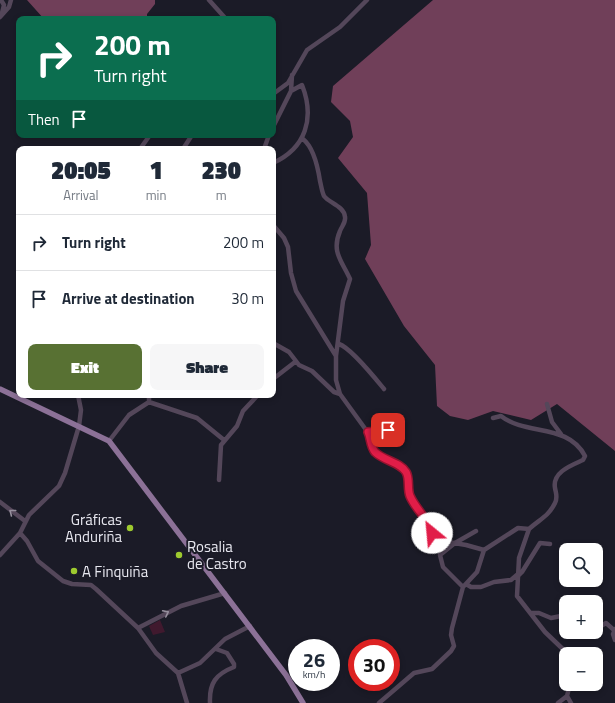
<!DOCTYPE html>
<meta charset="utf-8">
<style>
body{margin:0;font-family:"Titillium Web",sans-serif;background:#f6f6f7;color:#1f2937;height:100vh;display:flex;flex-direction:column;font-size:15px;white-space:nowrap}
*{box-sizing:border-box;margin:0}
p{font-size:13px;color:#747a83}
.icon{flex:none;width:22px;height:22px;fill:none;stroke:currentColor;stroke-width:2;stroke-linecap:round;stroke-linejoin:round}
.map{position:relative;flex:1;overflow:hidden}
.panel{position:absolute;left:16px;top:146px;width:260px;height:252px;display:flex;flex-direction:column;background:#fff;border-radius:8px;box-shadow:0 2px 6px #0003}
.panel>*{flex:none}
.guide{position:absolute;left:16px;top:16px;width:260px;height:122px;border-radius:8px;box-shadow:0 2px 6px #0003;background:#0b6e4f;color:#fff;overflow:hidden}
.tools{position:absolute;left:559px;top:543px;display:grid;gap:8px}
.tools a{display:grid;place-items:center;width:44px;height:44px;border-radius:8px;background:#fff;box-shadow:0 2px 6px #0003;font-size:20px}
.speed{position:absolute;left:288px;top:639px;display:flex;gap:8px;font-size:20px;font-weight:700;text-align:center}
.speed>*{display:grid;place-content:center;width:52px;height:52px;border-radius:50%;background:#fff;box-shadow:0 2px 6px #0003;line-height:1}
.speed small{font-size:10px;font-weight:400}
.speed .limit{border:6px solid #d22;background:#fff;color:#111}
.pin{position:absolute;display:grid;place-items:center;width:34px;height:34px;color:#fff;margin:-17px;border-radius:8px;box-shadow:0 2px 6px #0006}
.me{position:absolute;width:44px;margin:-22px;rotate:332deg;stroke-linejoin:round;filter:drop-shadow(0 0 3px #0008)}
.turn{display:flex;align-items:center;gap:14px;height:84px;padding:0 12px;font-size:18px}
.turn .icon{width:52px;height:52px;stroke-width:2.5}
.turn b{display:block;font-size:28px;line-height:34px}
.then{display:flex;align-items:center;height:38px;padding:0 12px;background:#0003;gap:8px;font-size:15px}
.eta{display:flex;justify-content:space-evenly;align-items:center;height:68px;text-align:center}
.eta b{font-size:24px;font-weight:800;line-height:28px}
.button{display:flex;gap:8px;margin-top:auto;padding:8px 12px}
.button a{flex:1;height:46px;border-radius:8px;background:#587133;color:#fff;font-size:16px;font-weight:800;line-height:46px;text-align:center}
.button a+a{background:#f6f6f7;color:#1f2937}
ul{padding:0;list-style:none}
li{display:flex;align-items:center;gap:12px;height:56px;padding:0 12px;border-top:1px solid #e0e1e3}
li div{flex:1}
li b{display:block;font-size:15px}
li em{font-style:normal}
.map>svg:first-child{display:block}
</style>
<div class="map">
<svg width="615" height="703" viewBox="0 0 615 703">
<rect width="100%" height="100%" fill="#1b1b27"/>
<path fill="#40192e" d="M160 620 165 632 153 635 149 626Z"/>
<path fill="#703f59" d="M27 0H155V4L147 14V19H44Z
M433 0H615V451L557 404 531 420 493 411 468 420 450 416 437 406 435 365 404 326 365 259 371 245 367 193 338 158 353 137 350 121 331 102 333 86Z"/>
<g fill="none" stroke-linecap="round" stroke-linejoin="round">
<path stroke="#54475a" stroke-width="4.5" d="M1 0 4 5 2 13
M209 0 226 19
M0 17 9 7 11 0
M273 94 288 83 307 50 340 27 367 0
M273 127 291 91 292 75
M303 139C313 147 318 168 320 181 321 185 322 192 324 196 329 203 344 206 345 217 346 222 342 226 340 231 331 252 342 261 350 279L343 301 336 356
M140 149 150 135
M183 149 192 135
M264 149 269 135
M273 163C306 148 315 118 302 85L291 91
M273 225 284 238 288 247 291 273 296 291 336 356V380L340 394 369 434 375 451 402 467 407 473 408 488 414 505 426 519 436 538 442 541 466 545 484 550
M273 343 289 352 299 365 312 371 334 392 340 394
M339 344C351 348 375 378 384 389
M273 379 295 362
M149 402 197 418 224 440
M547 404 552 422 561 434
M493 418 501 416C526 436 568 423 585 456L583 460C572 465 552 472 555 488 556 494 558 497 555 503 548 517 540 519 529 529
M368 432 388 430
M109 441 129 415 149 402V395
M219 480 221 445 237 426 243 411 258 395
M0 502 25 521
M529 529 519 558 517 596 545 632 568 654
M20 533 27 541 38 561 63 581 72 584 91 585 96 589 138 628 156 653 178 673
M0 555 20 533 29 515 59 486 65 473 79 426 81 410 78 395
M518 576 522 572 540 543 550 544
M466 584 471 587H481L494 582 511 580 518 574
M463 587 443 567 440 555 455 543 476 531
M531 613H539L551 618 566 615
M138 628 181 606 225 593
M596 629 606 623 614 630
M615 629 613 634 615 640
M567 696 570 684
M567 696 571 703
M187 703 178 673 200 663 225 639 250 626
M210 703C209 683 216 674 234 667V664L227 653 216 649
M379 703 414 673 432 669 451 651 454 646 451 635 452 628 463 587 477 572 484 550 518 528 529 529
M558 703 567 696"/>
<path stroke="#8c7197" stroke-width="5.5" d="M0 389 109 441 286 675 303 703"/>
</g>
<defs><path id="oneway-chevron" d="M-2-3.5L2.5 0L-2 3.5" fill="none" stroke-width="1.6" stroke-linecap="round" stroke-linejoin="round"/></defs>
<g stroke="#968f9d">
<use href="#oneway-chevron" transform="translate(12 512) rotate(-142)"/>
<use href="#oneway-chevron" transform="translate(166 613) rotate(-27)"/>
</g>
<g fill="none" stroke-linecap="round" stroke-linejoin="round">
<g stroke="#92132f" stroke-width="10">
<path id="route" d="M388 430 368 432C371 438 370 446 375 452 384 461 400 462 406 472 410 478 407 489 410 496 416 510 428 518 432 533"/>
</g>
<use href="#route" stroke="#e11d48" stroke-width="7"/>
</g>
<g fill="#9eca2f" stroke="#1b1b27" stroke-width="1.5">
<circle cx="130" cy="528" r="4"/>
<circle cx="179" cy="555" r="4"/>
<circle cx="74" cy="571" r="4"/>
</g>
<g text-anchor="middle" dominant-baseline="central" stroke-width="4" stroke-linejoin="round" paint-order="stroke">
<g font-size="15" fill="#e7e7ef" stroke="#1b1b27" text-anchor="start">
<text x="122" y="519" text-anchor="end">Gráficas<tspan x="122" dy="17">Anduriña</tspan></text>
<text x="187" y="546">Rosalia<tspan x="187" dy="17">de Castro</tspan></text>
<text x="82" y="571">A Finquiña</text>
</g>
</g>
</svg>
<div class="tools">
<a><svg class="icon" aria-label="search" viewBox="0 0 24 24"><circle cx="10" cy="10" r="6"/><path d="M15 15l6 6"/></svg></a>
<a>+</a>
<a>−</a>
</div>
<div class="speed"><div>26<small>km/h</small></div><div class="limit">30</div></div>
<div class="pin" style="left:388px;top:430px;background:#d93025"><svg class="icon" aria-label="arrive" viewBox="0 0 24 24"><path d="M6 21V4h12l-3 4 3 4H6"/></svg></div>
<svg class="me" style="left:432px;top:533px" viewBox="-20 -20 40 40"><circle r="19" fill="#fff"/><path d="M0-13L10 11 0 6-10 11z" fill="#e11d48"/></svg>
<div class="guide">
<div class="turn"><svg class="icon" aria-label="right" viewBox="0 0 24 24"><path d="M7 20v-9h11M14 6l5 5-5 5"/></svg><div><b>200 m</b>Turn right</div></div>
<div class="then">Then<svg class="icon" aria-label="arrive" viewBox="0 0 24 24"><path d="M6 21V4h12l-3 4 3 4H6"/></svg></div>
</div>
<section class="panel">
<div class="eta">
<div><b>20:05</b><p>Arrival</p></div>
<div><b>1</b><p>min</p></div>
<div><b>230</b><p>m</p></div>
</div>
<ul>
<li><svg class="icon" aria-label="right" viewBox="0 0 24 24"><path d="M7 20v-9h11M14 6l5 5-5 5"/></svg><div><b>Turn right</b></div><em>200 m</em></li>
<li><svg class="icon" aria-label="arrive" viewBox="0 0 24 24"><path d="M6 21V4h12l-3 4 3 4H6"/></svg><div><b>Arrive at destination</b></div><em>30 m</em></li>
</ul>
<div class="button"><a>Exit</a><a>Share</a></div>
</section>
</div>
